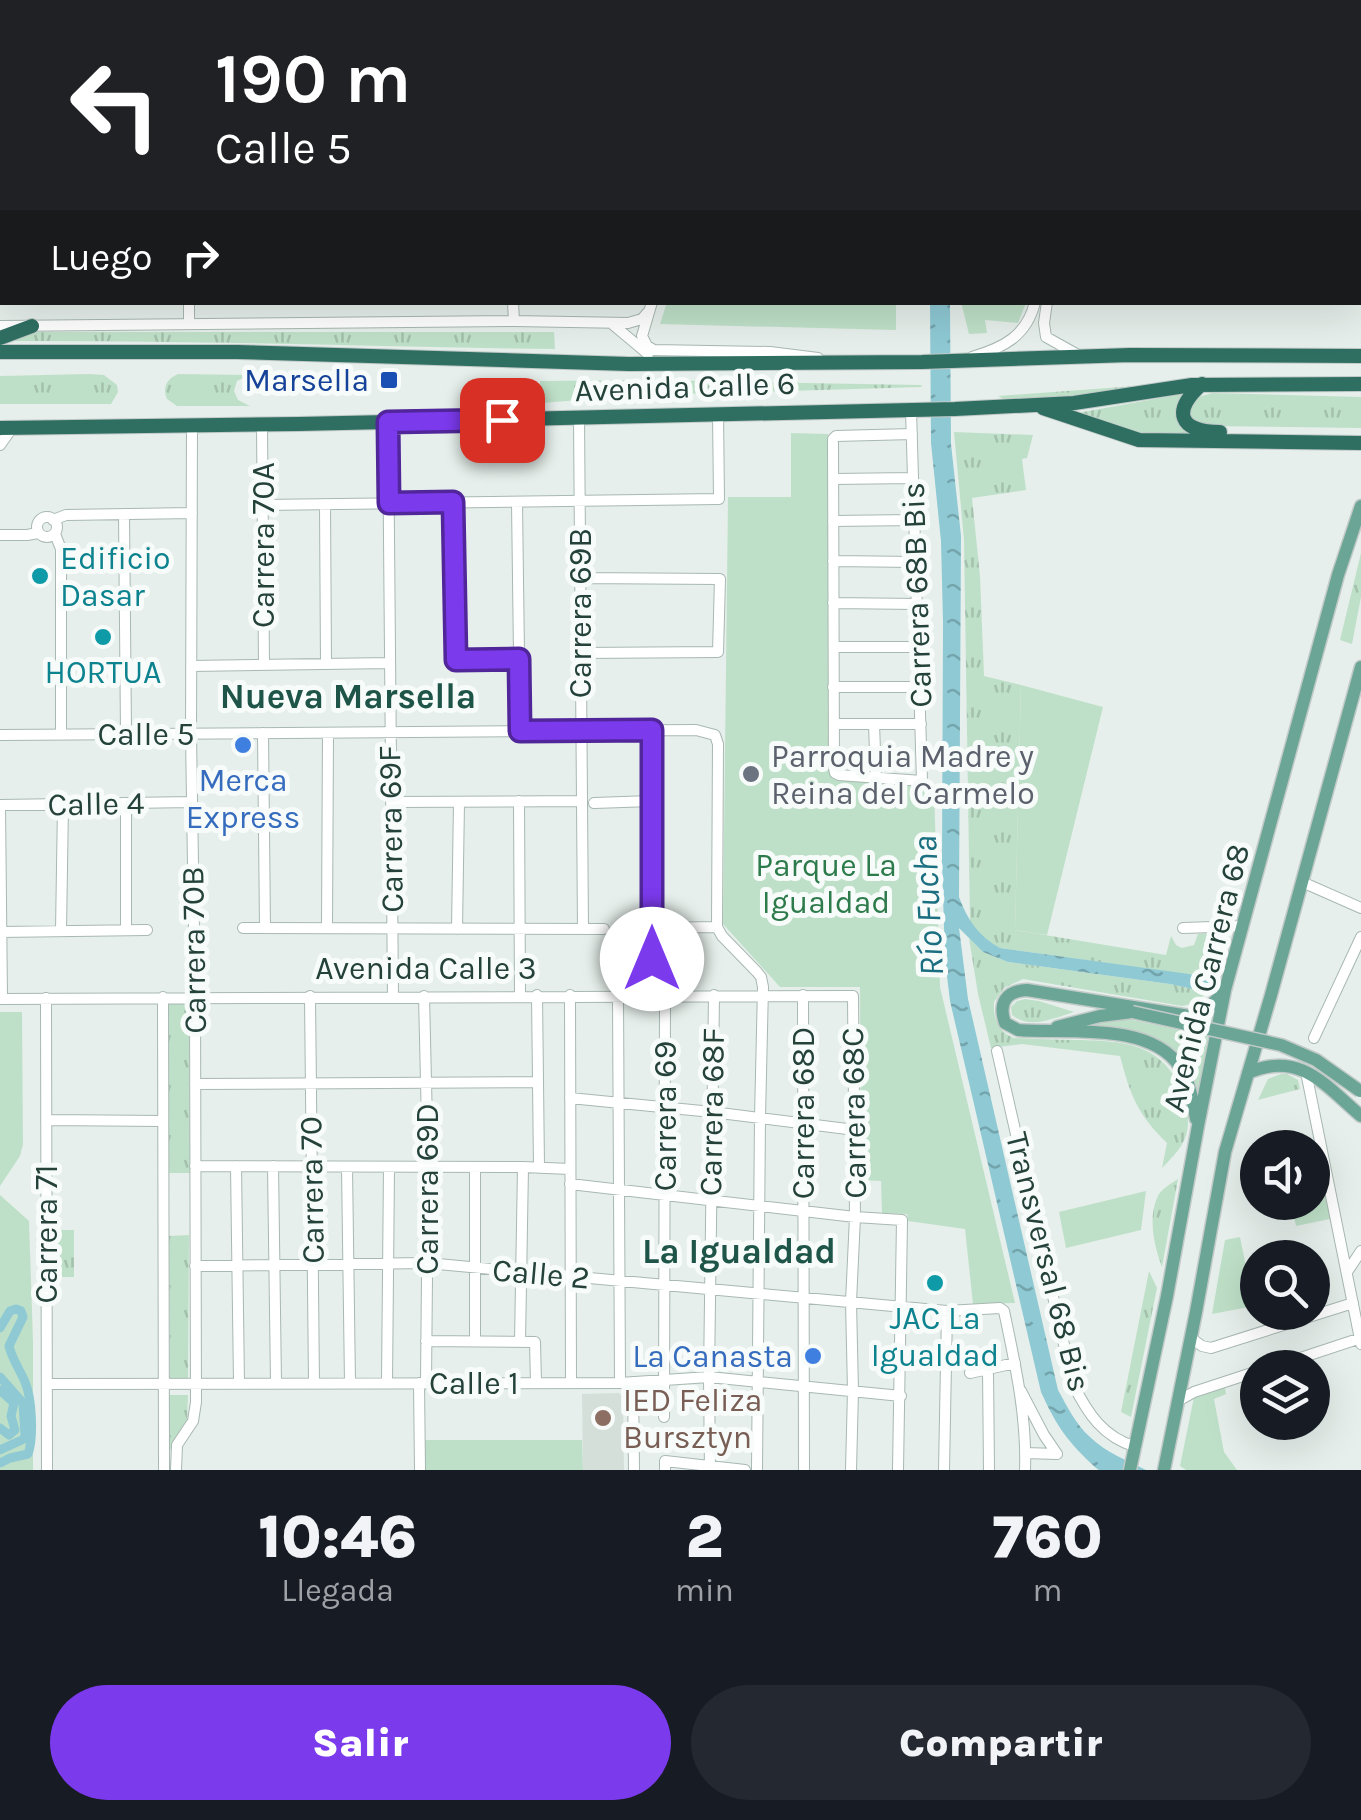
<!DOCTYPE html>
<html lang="es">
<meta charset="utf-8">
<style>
body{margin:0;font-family:Karla,sans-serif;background:#242831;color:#f1f3f6;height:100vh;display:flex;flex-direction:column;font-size:38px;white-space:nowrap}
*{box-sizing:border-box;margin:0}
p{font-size:32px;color:#9ea1a6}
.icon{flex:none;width:55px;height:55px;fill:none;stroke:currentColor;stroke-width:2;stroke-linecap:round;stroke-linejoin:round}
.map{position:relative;height:1470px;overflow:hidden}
.drawer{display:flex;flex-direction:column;background:#171b24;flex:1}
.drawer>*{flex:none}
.top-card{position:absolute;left:0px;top:0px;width:1362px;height:305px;box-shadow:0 10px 40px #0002;background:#202124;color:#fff;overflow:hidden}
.controls{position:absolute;left:1240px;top:1130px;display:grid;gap:20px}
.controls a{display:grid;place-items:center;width:90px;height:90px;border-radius:50%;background:#171b24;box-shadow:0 10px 40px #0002;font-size:50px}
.pin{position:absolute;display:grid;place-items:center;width:85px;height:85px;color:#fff;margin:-42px;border-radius:20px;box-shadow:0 5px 15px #0006}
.me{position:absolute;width:110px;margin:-55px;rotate:0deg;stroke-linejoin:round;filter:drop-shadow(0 0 8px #0008)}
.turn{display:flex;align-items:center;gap:35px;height:210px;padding:0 50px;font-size:45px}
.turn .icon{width:130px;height:130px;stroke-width:2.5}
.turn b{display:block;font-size:70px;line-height:85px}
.then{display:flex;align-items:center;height:95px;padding:0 50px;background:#0003;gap:20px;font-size:38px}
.eta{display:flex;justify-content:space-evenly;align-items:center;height:170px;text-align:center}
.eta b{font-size:60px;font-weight:800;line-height:70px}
.action{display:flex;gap:20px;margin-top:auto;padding:20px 50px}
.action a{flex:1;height:115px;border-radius:60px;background:#7c3aed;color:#fff;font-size:40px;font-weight:800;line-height:115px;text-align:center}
.action a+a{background:#242831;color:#f1f3f6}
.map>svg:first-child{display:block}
</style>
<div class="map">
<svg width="1361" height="1470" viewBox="0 0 1361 1470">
<defs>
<pattern id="grass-tufts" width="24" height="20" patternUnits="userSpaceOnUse" patternTransform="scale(2.5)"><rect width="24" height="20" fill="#bfe0c8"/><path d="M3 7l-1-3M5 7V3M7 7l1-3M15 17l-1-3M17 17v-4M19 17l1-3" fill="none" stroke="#a4c1ad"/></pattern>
<pattern id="water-ripples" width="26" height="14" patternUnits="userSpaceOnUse" patternTransform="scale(2.5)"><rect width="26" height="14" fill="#8ec9d4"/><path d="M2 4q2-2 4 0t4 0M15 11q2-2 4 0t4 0" fill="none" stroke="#74a5ad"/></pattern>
</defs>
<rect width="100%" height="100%" fill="#e6efeb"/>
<path fill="#d4dfda" d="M619 1393 623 1397 624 1470H583L582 1394Z"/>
<path fill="url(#grass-tufts)" d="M28 332H554L555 349C373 347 191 340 9 341Z
M89 374 104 375 117 385 118 392 111 404H0V376Z
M178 374 249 375 237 381 234 391 238 400 250 406H177L167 399C162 387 167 379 178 374Z
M644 380 921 385 922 387 646 395 541 403 540 381Z
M1176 383 1075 398 1006 400 998 396Z
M1212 393 1361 397V428L1203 426 1196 424 1189 413 1192 399Z
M1182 394C1175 411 1179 427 1196 437L1137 435 1072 414Z
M954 432 1033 435 1027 458 1022 459 1026 490 972 498 980 576 984 676 1021 685 1015 930 1166 955 1171 936 1176 945 1182 948 1194 945 1198 934 1212 933 1199 976 1000 948C987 942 978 933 970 921L964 540Z
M1361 553V597L1352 644 1340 640Z
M969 938 983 952 1008 962 1170 984 1207 992 1196 1003 1182 1006 1023 979 1004 988 994 1002C993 1018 998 1032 1014 1038 1035 1039 1056 1040 1077 1040 1127 1041 1167 1044 1184 1099 1194 1132 1185 1145 1162 1168L1167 1143C1138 1115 1130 1095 1120 1056L1022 1044 991 1048 978 994Z
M1025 999 1039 1001 1074 1012C1054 1018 1030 1030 1012 1015L1011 1007 1017 1001Z
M168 1002H189L190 1173H169Z
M1112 1019H1128L1208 1036 1197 1101 1175 1055 1072 1027Z
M1281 1074H1287L1298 1080 1300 1089 1258 1100 1268 1079Z
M1178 1179 1162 1267C1154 1246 1147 1216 1159 1194 1163 1188 1172 1183 1178 1179Z
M51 1230H74V1277H51Z
M189 1235 188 1380 170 1381 169 1236Z
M1149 1271 1157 1288 1131 1417 1121 1412Z
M168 1395H188L187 1422 172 1446 168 1456Z"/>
<path fill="#bfe0c8" d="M667 302 896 303V330L660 324Z
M961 302H1026V303L1018 323 985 320 987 333 969 334Z
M791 433 828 434 830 771 836 780 934 787 940 987 1015 1303 973 1304 965 1229 908 1221 907 1214 882 1213 881 1181 861 1180 860 987H780L723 924 728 497H791Z
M1021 685 1103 707 1047 935 1015 930Z
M0 1012H22L23 1144 20 1156 0 1186Z
M1320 1171 1330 1219 1296 1226 1291 1203 1312 1202 1313 1173Z
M1146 1191 1141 1230 1066 1248 1059 1212Z
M0 1195 29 1221 33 1341V1470H0Z
M1240 1237 1254 1306 1212 1314 1225 1240Z
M1225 1388 1226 1394 1214 1399 1224 1452 1237 1470H1186L1180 1466 1194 1397Z
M425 1440H582L583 1470H425Z"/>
<path fill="url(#water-ripples)" d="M930 303H950L951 444 961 536 959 897C967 919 979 937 1000 948L1189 974 1211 979 1207 992 1170 984 1008 962 983 952 959 928 968 999 1058 1390C1067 1406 1076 1425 1090 1437 1105 1452 1128 1461 1146 1470H1099L1096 1468C1067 1441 1057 1427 1041 1392L950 1001 945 959 942 862 943 622 941 541 931 443Z"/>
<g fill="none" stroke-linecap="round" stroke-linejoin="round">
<path stroke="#8ec9d4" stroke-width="9" d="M0 1328 10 1311 16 1309 21 1311 23 1317 9 1346C12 1359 20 1370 25 1382 32 1398 34 1438 28 1454L10 1458 0 1463
M0 1377 23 1403 25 1435 24 1439 0 1450
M0 1390 14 1403 11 1416 15 1430 9 1435 0 1428"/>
<g stroke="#a8b8b2" stroke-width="12">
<path id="minor" d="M51 0 55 2
M319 0V2
M511 0V2
M700 0 709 2
M1121 0 1126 2
M188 2V0
M686 2V0
M738 2 739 0
M1099 2 1100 0
M1360 105 1361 106
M1360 188 1361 189
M1360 201 1361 202
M0 202H2
M513 302 514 321
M652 302 642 336 647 346 654 350 770 352 818 358
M1047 302 1044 323 1046 337 1080 356
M611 323 648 354
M189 324V302
M0 326 514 321 628 323 642 319 649 311
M972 357C1003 348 1027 336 1035 302
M911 410 922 781 839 775 835 773 834 768 833 439 836 436 912 434
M579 418 583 929
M388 422 393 996
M262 425 264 665
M0 445 12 428
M833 479 913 478
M517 502 520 731
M453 503 456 660 519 659
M325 504 326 664
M263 505 719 499 718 413
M124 514 126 734
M37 527a10 10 0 1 1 20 0a10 10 0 1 1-20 0Z
M53 520 66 515 192 513
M833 521 914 520
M55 534 61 549V735
M0 535H27L38 533
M833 561 916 562
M580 578 720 579 718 652 581 653
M833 603 917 604
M834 647H918
M191 666 390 663
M833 687H920
M834 724H921
M874 724 876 778
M263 733 265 928
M0 735 696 730 715 735 718 744 717 927 722 936 757 972 761 977 763 987 760 1117 757 1470
M519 801 520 995
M391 802 582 801
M126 803V930
M594 803 652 801
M0 805 192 802
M0 806 2 999
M1302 882 1361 908
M243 928 604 929
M327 928 328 733
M652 928 717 927
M1183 928 1243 926
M457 929 459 802
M61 931 63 804
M0 932 147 930
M537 995 539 1167
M570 995 571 1383
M618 995 620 1383
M652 995V730
M803 995 804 1470
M310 996 314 1383
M424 996 428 1167 426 1383
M163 997 164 1470
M46 998 47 1470
M0 999 853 996 855 1217 851 1302 853 1391 851 1470
M1314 1038 1361 937
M997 1051 1073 1384C1088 1414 1103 1437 1136 1447
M1306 1072 1361 1344
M195 1084 538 1082
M570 1098 712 1112 855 1130
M46 1120 163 1121
M195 1166 523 1167 570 1169
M236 1166 239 1383
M273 1166 276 1383
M347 1167 350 1383
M570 1184 855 1217 902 1220 898 1470
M195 1266 427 1263 947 1311 1000 1308 1004 1311C1015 1363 1027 1417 1025 1470
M1347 1272 1361 1251
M1191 1338 1202 1346 1211 1348 1353 1303
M426 1341 535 1342 536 1383
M475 1341V1167
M520 1342 523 1167
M1270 1368 1361 1338
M988 1369 989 1470
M970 1373 1015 1363
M633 1382 634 1470
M387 1383 389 1167
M419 1383 420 1470
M47 1384 620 1383 709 1377 901 1396
M1021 1391 1044 1435 1057 1454
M1178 1401 1194 1392 1258 1371
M664 1417 665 995
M1025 1453 1057 1454
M176 1470 177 1445 193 1421 196 1402 195 997 191 734 192 426
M665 1470V1461L745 1470
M710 1470 709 1377 714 995
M944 1470 947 1311"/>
</g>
<g stroke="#c2cac8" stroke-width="15">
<path id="major" d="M1057 1027 1100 1016 1132 1012
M1248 1073C1299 1050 1325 1085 1361 1116
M1196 1119C1193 1101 1190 1083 1180 1067 1150 1021 1065 1034 1018 1030L1005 1023C998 1003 1006 991 1027 990L1189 1016 1205 1011 1224 992
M1130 1470 1167 1296 1198 1126 1225 990 1338 575 1361 506
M1164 1470 1196 1312 1225 1152 1271 995 1361 667"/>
</g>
<g stroke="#c2cac8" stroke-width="16">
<path id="highway" d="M0 338 32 326
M0 352H237L629 364 922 362 1130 355 1361 356
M1202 384C1171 411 1179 432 1220 432
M1043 408 1139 440 1361 443
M0 428 298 424 955 409 1074 403 1192 385 1361 384"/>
</g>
<use href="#minor" stroke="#fff" stroke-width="10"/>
<use href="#major" stroke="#6aa596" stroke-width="12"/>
<use href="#highway" stroke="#2f6f62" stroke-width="14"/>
<g stroke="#c2cac8" stroke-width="15" stroke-linecap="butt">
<path id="major-bridge" d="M1132 1012 1281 1045 1316 1060 1360 1091"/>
</g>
<use href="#major-bridge" stroke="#6aa596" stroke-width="12"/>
</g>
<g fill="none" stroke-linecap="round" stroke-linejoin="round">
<g stroke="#51269a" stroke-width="25">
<path id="route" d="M502 420 388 422 389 503 453 502 456 660 519 659 520 731 652 730V959"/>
</g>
<use href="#route" stroke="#7c3aed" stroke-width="18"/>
</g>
<rect fill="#1a4fb4" stroke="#f7fbf9" stroke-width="4" x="379" y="370" width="20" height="20" rx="5"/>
<g fill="#0f9aa8" stroke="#f7fbf9" stroke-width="4">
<circle cx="40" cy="576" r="10"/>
<circle cx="103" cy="637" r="10"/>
<circle cx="935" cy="1283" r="10"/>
</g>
<g fill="#3f7fe0" stroke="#f7fbf9" stroke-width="4">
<circle cx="243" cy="745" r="10"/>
<circle cx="813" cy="1356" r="10"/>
</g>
<circle fill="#6b7280" stroke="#f7fbf9" stroke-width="4" cx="751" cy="774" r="10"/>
<circle fill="#8d6e63" stroke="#f7fbf9" stroke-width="4" cx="603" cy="1418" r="10"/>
<g text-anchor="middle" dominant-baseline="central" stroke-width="10" stroke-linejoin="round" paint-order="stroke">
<g font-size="32" fill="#164399" stroke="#f7fbf9" text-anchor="end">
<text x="369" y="380">Marsella</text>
</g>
<g font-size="32" fill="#24423a" stroke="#f7fbf9">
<text transform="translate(685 387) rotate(-2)">Avenida Calle 6</text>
<text transform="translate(263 545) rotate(-90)">Carrera 70A</text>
<text transform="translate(917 595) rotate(-92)">Carrera 68B Bis</text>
<text transform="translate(580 613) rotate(-90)">Carrera 69B</text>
<text x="146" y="734">Calle 5</text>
<text transform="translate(96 804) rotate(-1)">Calle 4</text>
<text transform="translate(391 829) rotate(-91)">Carrera 69F</text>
<text transform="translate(194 950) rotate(-91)">Carrera 70B</text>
<text x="426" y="968">Avenida Calle 3</text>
<text transform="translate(1206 978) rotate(-76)">Avenida Carrera 68</text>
<text transform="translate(712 1112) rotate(-89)">Carrera 68F</text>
<text transform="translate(803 1113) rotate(-90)">Carrera 68D</text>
<text transform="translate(854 1113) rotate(-91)">Carrera 68C</text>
<text transform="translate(665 1116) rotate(-90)">Carrera 69</text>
<text transform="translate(427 1189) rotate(-90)">Carrera 69D</text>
<text transform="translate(312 1190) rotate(-91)">Carrera 70</text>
<text transform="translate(46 1234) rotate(-90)">Carrera 71</text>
<text transform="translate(1048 1262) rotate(76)">Transversal 68 Bis</text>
<text transform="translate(541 1274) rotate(5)">Calle 2</text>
<text x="474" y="1383">Calle 1</text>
</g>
<g font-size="32" fill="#0d838f" stroke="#f7fbf9">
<text x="60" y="558" text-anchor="start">Edificio<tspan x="60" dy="37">Dasar</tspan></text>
<text x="103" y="672">HORTUA</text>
<text x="935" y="1318">JAC La<tspan x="935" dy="37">Igualdad</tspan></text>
</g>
<g font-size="32" fill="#5b616d" stroke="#f7fbf9" text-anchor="start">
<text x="771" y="756">Parroquia Madre y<tspan x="771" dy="37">Reina del Carmelo</tspan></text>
</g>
<g font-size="32" fill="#366cbe" stroke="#f7fbf9">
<text x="243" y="780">Merca<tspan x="243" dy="37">Express</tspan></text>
<text x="793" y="1356" text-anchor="end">La Canasta</text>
</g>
<g font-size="32" fill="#2d7a4b" stroke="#f7fbf9">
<text x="826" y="865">Parque La<tspan x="826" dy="37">Igualdad</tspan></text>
</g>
<g font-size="32" fill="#785e54" stroke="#f7fbf9" text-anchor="start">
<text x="623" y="1400">IED Feliza<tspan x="623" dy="37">Bursztyn</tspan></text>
</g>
<g font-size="35" font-weight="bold" fill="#1f5548" stroke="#f7fbf9">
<text x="348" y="696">Nueva Marsella</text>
<text x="739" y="1251">La Igualdad</text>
</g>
<g font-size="35" font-style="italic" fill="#1c6f80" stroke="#f7fbf9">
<text transform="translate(928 906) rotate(-93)">Río Fucha</text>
</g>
</g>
</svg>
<div class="controls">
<a><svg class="icon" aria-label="sound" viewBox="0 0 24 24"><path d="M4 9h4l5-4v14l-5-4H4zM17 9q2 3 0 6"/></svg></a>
<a><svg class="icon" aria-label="search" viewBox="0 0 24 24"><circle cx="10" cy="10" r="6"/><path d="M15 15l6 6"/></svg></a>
<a><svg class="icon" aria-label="layers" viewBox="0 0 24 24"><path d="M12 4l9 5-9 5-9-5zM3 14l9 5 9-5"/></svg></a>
</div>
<div class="pin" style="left:502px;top:420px;background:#d93025"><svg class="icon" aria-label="arrive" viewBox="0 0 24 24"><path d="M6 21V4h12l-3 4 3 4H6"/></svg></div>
<svg class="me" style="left:652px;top:959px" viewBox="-20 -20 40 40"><circle r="19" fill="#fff"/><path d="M0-13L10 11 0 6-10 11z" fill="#7c3aed"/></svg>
<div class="top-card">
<div class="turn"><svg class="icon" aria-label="left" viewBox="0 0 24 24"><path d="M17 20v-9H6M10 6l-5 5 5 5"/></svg><div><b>190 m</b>Calle 5</div></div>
<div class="then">Luego<svg class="icon" aria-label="right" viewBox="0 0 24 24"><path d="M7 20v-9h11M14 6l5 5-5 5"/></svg></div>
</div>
</div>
<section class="drawer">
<div class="eta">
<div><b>10:46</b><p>Llegada</p></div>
<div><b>2</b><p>min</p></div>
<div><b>760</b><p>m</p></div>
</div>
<div class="action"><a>Salir</a><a>Compartir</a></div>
</section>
